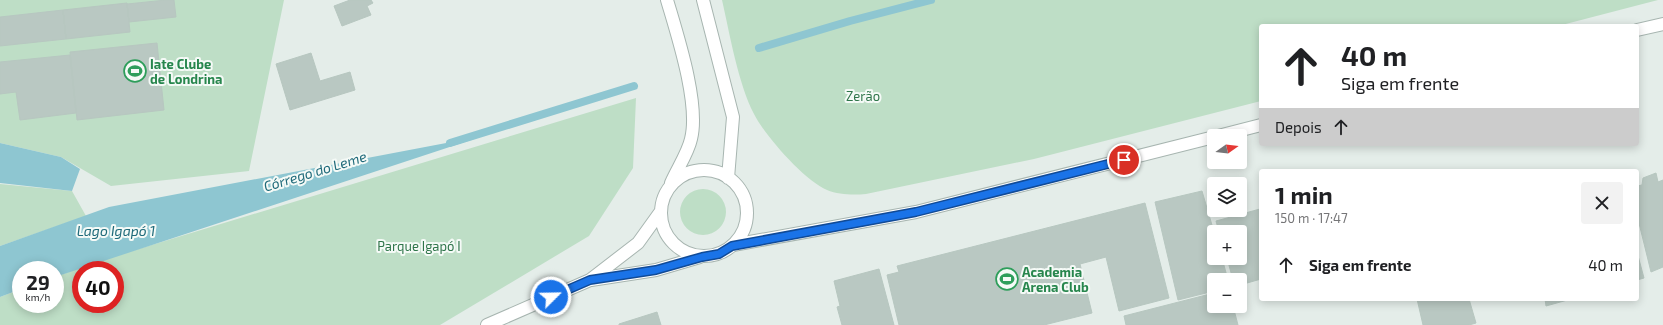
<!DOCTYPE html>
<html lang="pt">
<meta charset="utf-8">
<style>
body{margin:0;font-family:"Exo 2",sans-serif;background:#f2f2f2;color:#202124;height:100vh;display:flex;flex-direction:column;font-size:15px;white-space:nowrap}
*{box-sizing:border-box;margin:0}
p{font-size:13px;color:#757577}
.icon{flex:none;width:22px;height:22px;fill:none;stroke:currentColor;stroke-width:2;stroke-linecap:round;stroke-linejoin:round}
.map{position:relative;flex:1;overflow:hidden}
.sheet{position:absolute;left:1259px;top:169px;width:380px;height:132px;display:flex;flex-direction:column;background:#fff;border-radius:4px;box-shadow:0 2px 10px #0003}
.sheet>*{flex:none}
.banner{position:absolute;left:1259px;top:24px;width:380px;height:122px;border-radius:4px;box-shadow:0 2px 10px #0003;background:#fff;color:#202124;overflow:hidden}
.needle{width:26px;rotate:76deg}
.controls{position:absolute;left:1207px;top:129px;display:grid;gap:8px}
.controls a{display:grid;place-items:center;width:40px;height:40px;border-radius:4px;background:#fff;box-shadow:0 2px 10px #0003;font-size:20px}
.speed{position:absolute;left:12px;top:261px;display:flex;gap:8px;font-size:20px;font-weight:700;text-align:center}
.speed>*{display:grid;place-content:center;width:52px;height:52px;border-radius:50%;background:#fff;box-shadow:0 2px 10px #0003;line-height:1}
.speed small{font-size:10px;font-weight:400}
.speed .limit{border:6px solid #d22;background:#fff;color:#111}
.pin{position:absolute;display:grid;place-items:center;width:34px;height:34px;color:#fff;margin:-17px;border:2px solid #fff;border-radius:50%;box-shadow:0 1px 4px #0007}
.me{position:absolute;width:44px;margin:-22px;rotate:67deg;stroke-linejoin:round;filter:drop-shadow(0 0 3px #0008)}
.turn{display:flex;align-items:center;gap:14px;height:84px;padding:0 16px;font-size:18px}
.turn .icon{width:52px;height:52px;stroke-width:2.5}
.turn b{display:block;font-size:28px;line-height:34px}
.then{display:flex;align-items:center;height:38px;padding:0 16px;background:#0003;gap:8px;font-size:15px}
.round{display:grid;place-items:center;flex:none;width:42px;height:42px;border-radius:4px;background:#f2f2f2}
.head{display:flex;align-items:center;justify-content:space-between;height:68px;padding:0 16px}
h1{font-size:24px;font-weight:700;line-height:30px}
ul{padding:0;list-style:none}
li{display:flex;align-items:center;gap:12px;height:56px;padding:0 16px}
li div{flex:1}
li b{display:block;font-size:15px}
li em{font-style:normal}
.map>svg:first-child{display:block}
</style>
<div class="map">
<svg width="1663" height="325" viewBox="0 0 1663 325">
<rect width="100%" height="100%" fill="#e4ede9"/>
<path fill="#bedec6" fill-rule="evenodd" d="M0 0H284L249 171 111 186 61 157 0 143Z
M722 0H1658L1558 26H1261V101L1034 159 866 194C854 195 839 195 827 190 805 181 765 136 754 114 738 83 730 35 722 0Z
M636 98 633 168 589 236 440 325H0V297L21 289V304H55V277L99 261ZM81 270H115V304H81Z
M0 184 72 191 86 216 0 246Z
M680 212a23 23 0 1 1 46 0a23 23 0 1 1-46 0Z"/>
<path fill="#8ec6d1" d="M483 136 55 277V270H21V289L0 297V246L109 207Z
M0 143 61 157 80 169 72 191 0 183Z"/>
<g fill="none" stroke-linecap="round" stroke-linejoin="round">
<path stroke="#8ec6d1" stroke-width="8" d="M759 48 850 21 931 0
M450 143 634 86"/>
</g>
<path fill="#b9c8c2" stroke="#b7c7c0" d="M166 0H174L176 17 129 22 127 4Z
M350 0H371L373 3 367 6 371 15 342 26 334 6Z
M127 3 130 32 66 39 63 10Z
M63 10 66 39 0 46V17Z
M157 43 164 110 77 120 70 52Z
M311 53 320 81 350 72 355 90 290 110 276 64Z
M70 55 76 113 20 120 16 92 0 94V62Z
M1656 173 1658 182 1663 180V267L1651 272 1637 215V186L1642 185 1643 178Z
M1202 191 1214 232V258H1222L1228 280H1214V291L1178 300 1155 202Z
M1145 203 1169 298 1119 311 1106 257 1080 264 1092 313 1044 325H899L887 275 899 272 897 266Z
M1260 209 1261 279 1240 285V280H1233L1227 258H1240V232H1219L1216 221Z
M1637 252 1644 278 1637 280Z
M879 269 894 325H842L837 307 840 306 834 281Z
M1214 293V306H1233L1238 325H1126L1124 316Z
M1417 299H1469L1476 323 1469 325H1423Z
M1545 299H1571L1546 306Z
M657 312 661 325H619V324Z"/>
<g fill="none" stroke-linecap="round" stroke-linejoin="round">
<g stroke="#a7b5b0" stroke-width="14">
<path id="minor" d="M1637 30 1663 24
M1218 136 1261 125
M733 245 916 212 1214 137"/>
</g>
<g stroke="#a7b5b0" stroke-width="14">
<path id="tertiary" d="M667 0C677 34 700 104 691 139 688 153 677 169 671 183
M703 0 733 117 728 178
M661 213a43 43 0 1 1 86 0a43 43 0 1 1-86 0Z
M591 280 656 270 700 257
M487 325 590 280 638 243 661 211"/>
</g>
<use href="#minor" stroke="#fff" stroke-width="12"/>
<use href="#tertiary" stroke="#fff" stroke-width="12"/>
</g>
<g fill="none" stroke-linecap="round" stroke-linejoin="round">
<g stroke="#114b97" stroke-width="10">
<path id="route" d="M551 297 590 280 656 270 702 257 719 254 732 246 916 212 1124 160"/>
</g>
<use href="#route" stroke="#1a73e8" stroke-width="7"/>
</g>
<defs>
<g id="stadium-ring" transform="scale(1.15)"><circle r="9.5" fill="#f5faf7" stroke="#2e9e5b" stroke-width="1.5"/><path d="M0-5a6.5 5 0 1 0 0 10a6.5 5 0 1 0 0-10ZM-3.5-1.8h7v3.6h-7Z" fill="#2e9e5b"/></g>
</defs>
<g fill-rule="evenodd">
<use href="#stadium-ring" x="135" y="71"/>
<use href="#stadium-ring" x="1007" y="279"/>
</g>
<g text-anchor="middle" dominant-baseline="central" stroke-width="4" stroke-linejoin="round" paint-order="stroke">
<g font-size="13" font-weight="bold" fill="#27864d" stroke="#f5faf7" text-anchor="start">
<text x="150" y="64">Iate Clube<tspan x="150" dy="15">de Londrina</tspan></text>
<text x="1022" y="272">Academia<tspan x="1022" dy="15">Arena Club</tspan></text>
</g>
<g font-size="13" fill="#2f754a" stroke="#f5faf7">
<text x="863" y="96">Zerão</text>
<text x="419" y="246">Parque Igapó I</text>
</g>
<g font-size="14" font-style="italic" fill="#1f6a7a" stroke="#f5faf7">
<text transform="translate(315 171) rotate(-17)">Córrego do Leme</text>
<text x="116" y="230">Lago Igapó 1</text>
</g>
</g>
</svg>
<div class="controls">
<a><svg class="needle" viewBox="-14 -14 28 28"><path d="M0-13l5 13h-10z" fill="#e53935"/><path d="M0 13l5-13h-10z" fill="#757577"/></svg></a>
<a><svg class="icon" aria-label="layers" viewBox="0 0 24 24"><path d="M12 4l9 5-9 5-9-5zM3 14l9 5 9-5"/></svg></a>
<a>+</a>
<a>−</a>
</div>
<div class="speed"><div>29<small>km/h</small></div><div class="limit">40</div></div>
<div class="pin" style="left:1124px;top:160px;background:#d93025"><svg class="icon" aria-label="arrive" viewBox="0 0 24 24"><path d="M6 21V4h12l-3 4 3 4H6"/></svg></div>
<svg class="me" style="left:551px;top:297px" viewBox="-20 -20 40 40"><circle r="17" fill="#1a73e8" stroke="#fff" stroke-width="3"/><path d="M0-11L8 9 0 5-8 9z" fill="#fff"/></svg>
<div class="banner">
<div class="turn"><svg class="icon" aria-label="ahead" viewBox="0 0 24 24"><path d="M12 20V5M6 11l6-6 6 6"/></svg><div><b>40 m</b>Siga em frente</div></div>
<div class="then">Depois<svg class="icon" aria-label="ahead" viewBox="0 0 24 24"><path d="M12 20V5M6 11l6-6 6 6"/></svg></div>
</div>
<section class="sheet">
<div class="head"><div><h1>1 min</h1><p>150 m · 17:47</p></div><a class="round"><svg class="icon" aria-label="close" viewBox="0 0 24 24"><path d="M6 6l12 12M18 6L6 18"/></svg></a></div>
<ul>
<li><svg class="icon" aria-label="ahead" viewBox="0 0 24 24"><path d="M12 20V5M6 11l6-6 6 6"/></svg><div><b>Siga em frente</b></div><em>40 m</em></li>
</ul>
</section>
</div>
